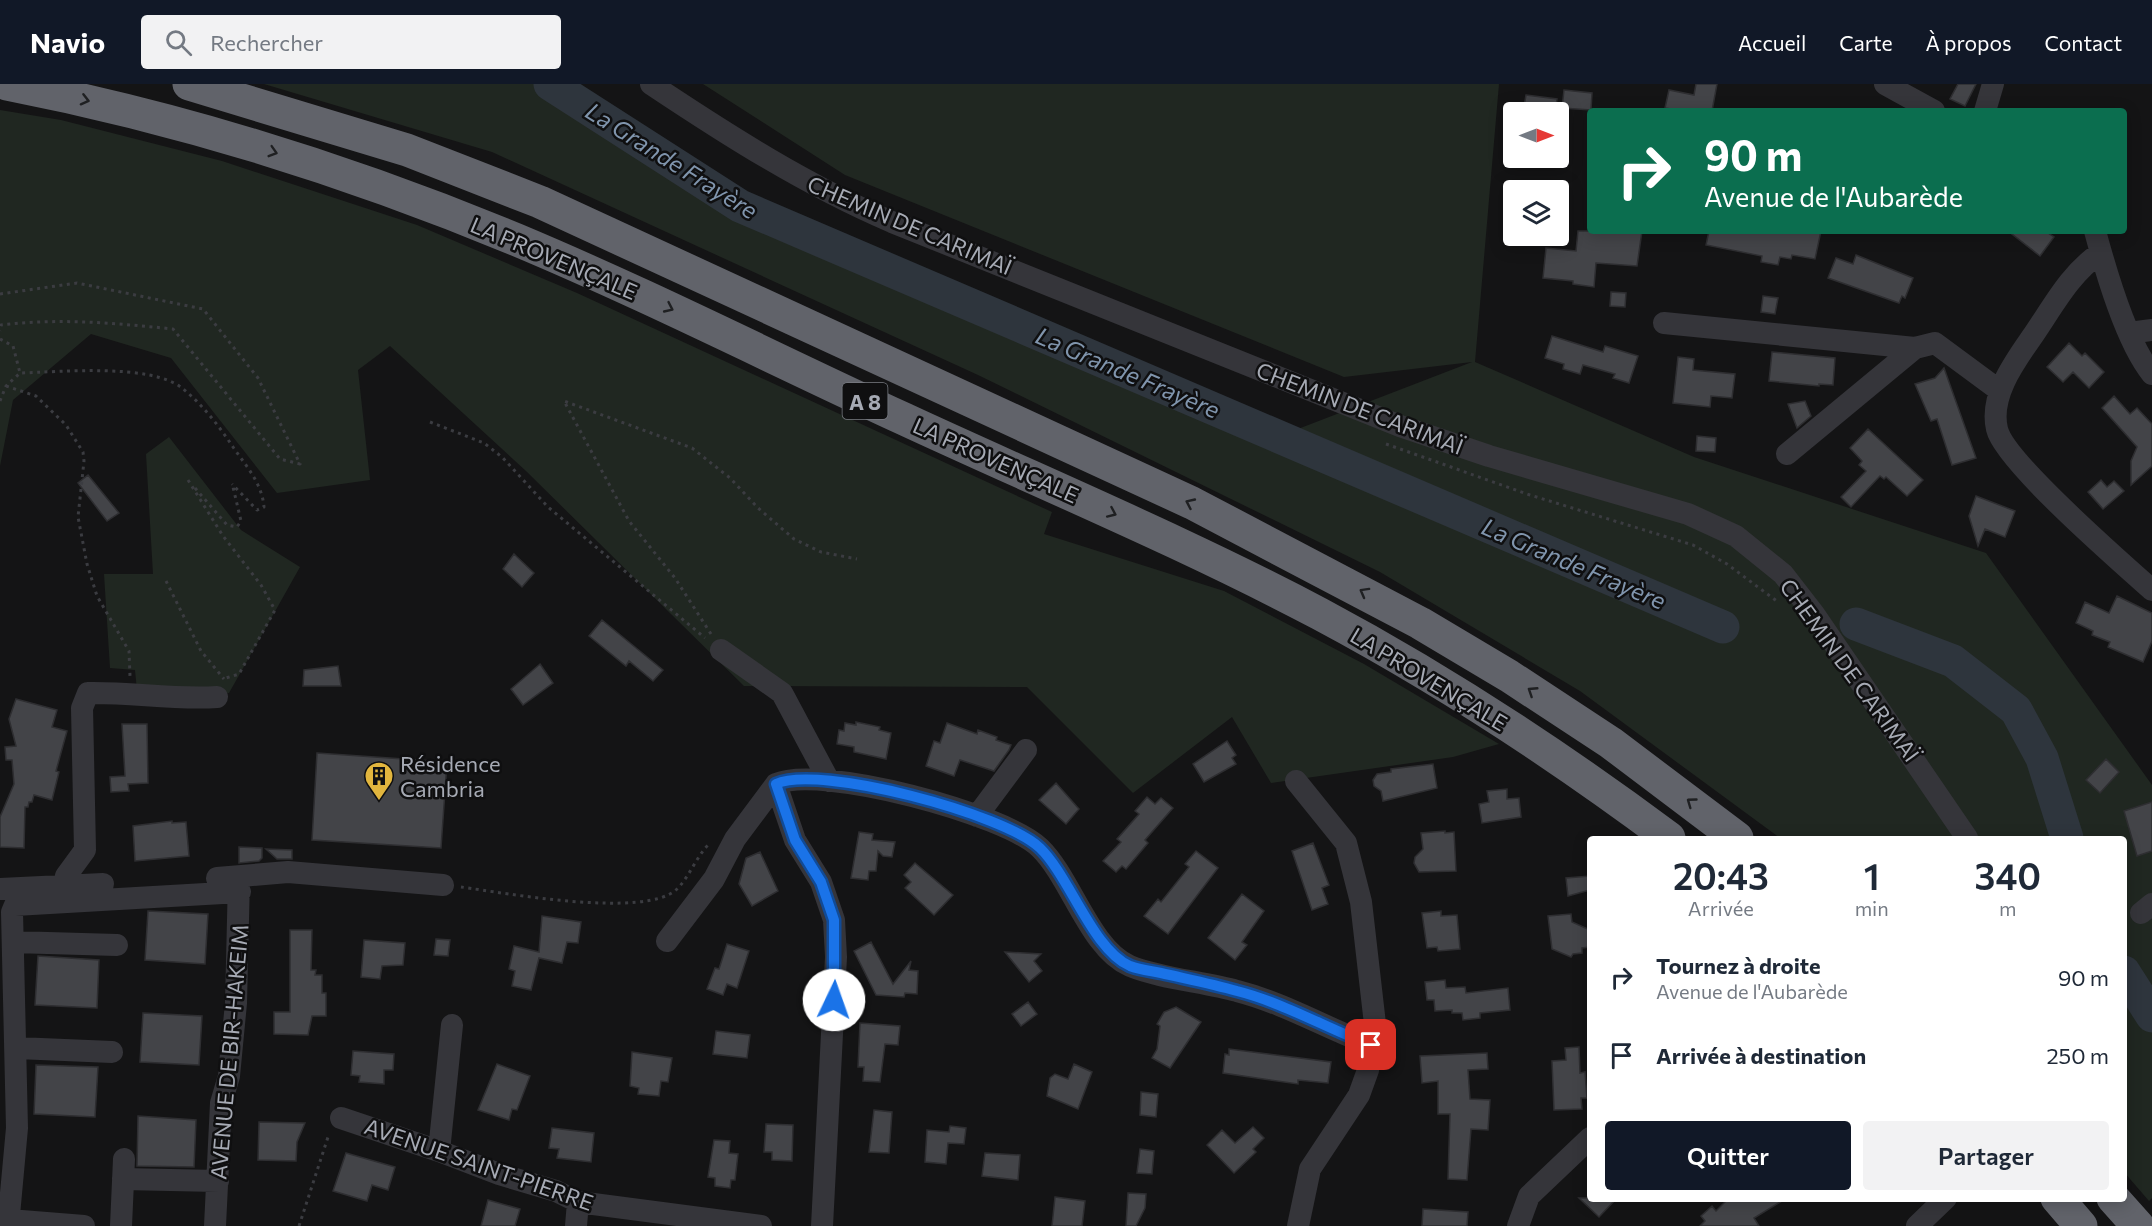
<!DOCTYPE html>
<html lang="fr">
<meta charset="utf-8">
<style>
body{margin:0;font-family:Commissioner,sans-serif;background:#f2f2f3;color:#1f2937;height:100vh;display:flex;flex-direction:column;font-size:22px;white-space:nowrap}
*{box-sizing:border-box;margin:0}
p{font-size:20px;color:#747a83}
.icon{flex:none;width:33px;height:33px;fill:none;stroke:currentColor;stroke-width:2;stroke-linecap:round;stroke-linejoin:round}
.map{position:relative;flex:1;overflow:hidden}
.side{position:absolute;left:1587px;top:752px;width:540px;height:366px;display:flex;flex-direction:column;background:#fff;border-radius:6px;box-shadow:0 3px 15px #0003}
.side>*{flex:none}
.guide{position:absolute;left:1587px;top:24px;width:540px;height:126px;border-radius:6px;box-shadow:0 3px 15px #0003;background:#0b6e4f;color:#fff;overflow:hidden}
.needle{width:39px;rotate:90deg}
.fabs{position:absolute;left:1503px;top:18px;display:grid;gap:12px}
.fabs a{display:grid;place-items:center;width:66px;height:66px;border-radius:6px;background:#fff;box-shadow:0 3px 15px #0003;font-size:30px}
.pin{position:absolute;display:grid;place-items:center;width:51px;height:51px;color:#fff;margin:-26px;border-radius:12px;box-shadow:0 3px 9px #0006}
.me{position:absolute;width:66px;margin:-33px;rotate:3deg;stroke-linejoin:round;filter:drop-shadow(0 0 4px #0008)}
.turn{display:flex;align-items:center;gap:21px;height:126px;padding:0 18px;font-size:27px}
.turn .icon{width:78px;height:78px;stroke-width:2.5}
.turn b{display:block;font-size:42px;line-height:51px}
.eta{display:flex;justify-content:space-evenly;align-items:center;height:102px;text-align:center}
.eta b{font-size:36px;font-weight:600;line-height:42px}
.cta{display:flex;gap:12px;margin-top:auto;padding:12px 18px}
.cta a{flex:1;height:69px;border-radius:6px;background:#111827;color:#fff;font-size:24px;font-weight:600;line-height:69px;text-align:center}
.cta a+a{background:#f2f2f3;color:#1f2937}
ul{padding:0;list-style:none}
li{display:flex;align-items:center;gap:18px;height:78px;padding:0 18px}
li div{flex:1}
li b{display:block;font-size:22px}
li em{font-style:normal}
header{display:flex;align-items:center;gap:36px;box-sizing:border-box;height:84px;padding:0 30px;background:#111827;color:#fff}
header strong{font-size:28px}
nav{display:flex;gap:33px;margin-inline-start:auto;font-size:21px}
.search{width:420px;height:54px;background:#f2f2f3;display:flex;align-items:center;gap:15px;box-sizing:border-box;padding:0 21px;border-radius:6px;color:#747a83;font-size:22px}
.map>svg:first-child{display:block}
</style>
<header>
<strong>Navio</strong>
<div class="search"><svg class="icon" aria-label="search" viewBox="0 0 24 24"><circle cx="10" cy="10" r="6"/><path d="M15 15l6 6"/></svg>Rechercher</div>
<nav><a>Accueil</a><a>Carte</a><a>À propos</a><a>Contact</a></nav>
</header>
<div class="map">
<svg width="2152" height="1142" viewBox="0 0 2152 1142">
<rect width="100%" height="100%" fill="#141415"/>
<path fill="#202721" d="M264 0H536L771 147 1267 357 1472 278 1344 293 845 91 703 0H1499L1475 278 1694 373 1986 469 2152 701V1114L2149 1117 2124 1088V754H1780L1580 607 1380 488 978 291 492 68Z
M0 26 61 36 222 77 417 141 577 209 1052 428 1044 450 1224 507 1364 580 1499 660 1453 673 1271 699 1232 633 1133 709 1027 603 744 602 526 387 390 262 358 286 370 396 277 409 171 274 91 250 13 316 0 382Z
M169 353 241 446 300 483 229 609 137 606 135 586 110 584 104 490H153L146 370Z"/>
<g fill="none" stroke-linecap="round" stroke-linejoin="round">
<path stroke="#2e353d" stroke-width="33" d="M550 0 740 122 1723 543
M1856 540 1953 577 2016 626 2042 674 2067 754
M2124 888 2152 932"/>
</g>
<path fill="#434448" stroke="#2e2e31" stroke-width="1.5" d="M1696 0H1717L1712 27H1683L1665 24 1669 6 1694 11Z
M1958 0H1976L1965 22 1950 15Z
M1564 6 1592 9 1591 26 1562 24Z
M1526 11 1557 15 1555 28H1523Z
M1578 147H1642L1637 182 1596 179 1594 203 1573 200V197L1543 194 1546 164 1576 167Z
M1709 147H1821L1815 175 1792 171 1791 175 1780 173 1778 181 1761 178 1762 172 1706 161Z
M2008 147H2045L2054 153 2040 172Z
M1856 171 1913 194 1905 214 1902 212 1899 219 1828 194 1836 174 1853 180Z
M1611 208 1626 209 1625 223 1610 222Z
M1763 212 1778 214 1775 230 1761 228Z
M1552 252 1603 268 1605 262 1638 272 1629 299 1613 294 1615 290 1583 281 1580 290 1563 285 1564 280 1545 274Z
M2069 259 2082 272 2085 269 2104 288 2089 304 2073 288 2063 298 2047 283Z
M1772 268 1835 274 1833 301 1819 300V302L1769 297Z
M1678 273 1694 275 1693 286 1735 290 1732 314 1711 312 1710 323 1673 319Z
M1944 284 1976 374 1952 381 1937 335 1931 337 1915 300 1935 294Z
M2114 312 2130 330 2137 324 2152 340V382L2131 401V377L2137 363 2102 324Z
M1805 317 1811 332 1797 344 1788 320Z
M1868 345 1923 396 1907 412 1886 393 1884 395 1880 392 1851 423 1841 413 1866 387 1859 381 1862 377 1850 364Z
M1697 352 1716 354 1715 368 1696 367Z
M88 391 119 429 107 437 78 399Z
M2101 396 2107 403 2114 397 2124 407 2103 425 2088 408Z
M1976 412 2015 427 2005 453 1985 445 1978 462 1969 432Z
M514 470 534 489 522 503 503 485Z
M2117 512 2152 529V557L2143 578 2108 563 2110 558 2092 551 2093 547 2076 539 2085 518 2109 529Z
M602 536 663 586 653 597 629 577 626 582 589 552Z
M540 580 553 599 523 621 511 605Z
M338 582 341 602H303L304 586Z
M16 615 57 626 52 643 67 647 56 687 59 688 52 716 34 711 32 718H29L28 723H25L24 764 0 763V733L14 700 12 676H6L5 663 16 662 9 635Z
M856 638 880 643 879 646 891 649 886 675 854 668V663L837 660 839 646 844 647 845 639 856 641Z
M947 639 977 650 978 646 997 653 996 656 1011 661 1009 666 994 687 960 676 954 692 926 682 934 657 940 659Z
M122 640H147L148 699 128 700 129 707 111 708 110 693 125 692Z
M1227 657 1236 671 1232 674 1236 680 1204 698 1193 680Z
M317 669 447 678 441 764 312 756Z
M2106 675 2119 688 2100 709 2086 696Z
M1433 680 1437 704 1383 717 1381 707 1374 702 1373 696 1377 690 1391 688V685Z
M1056 699 1079 725 1066 740 1039 716Z
M1507 705V715L1519 714 1521 733 1482 739 1479 720 1489 718 1487 707Z
M1147 713 1155 720 1161 714 1173 724 1145 756 1148 759 1126 785 1122 782 1116 788 1103 777 1121 758 1117 755 1139 730 1135 727Z
M2152 718V767L2137 772 2124 727Z
M172 737V739L186 738 189 772 135 777 133 742Z
M1445 747V749L1454 748 1456 787 1419 788 1414 779 1415 773 1423 765 1421 749Z
M859 748 873 750 872 756 895 758 892 773 883 772 878 767 876 787H869L868 796 851 794Z
M1313 759 1329 801 1322 804 1328 820 1312 826 1292 767Z
M239 763 262 764V774L259 777 239 779Z
M266 765 292 766V775H277Z
M1196 767 1218 784 1168 850 1144 832 1158 815 1161 818 1189 783 1185 780Z
M760 768 778 807 752 822 739 800 746 774Z
M915 779 953 811 934 831 905 804 911 798 904 791Z
M1590 792V806L1568 812 1566 794Z
M1242 810 1264 827 1242 858 1247 861 1235 876 1208 854Z
M148 827 208 830 205 880 145 876Z
M1441 827V832L1457 831 1460 865 1438 867 1437 863 1427 864 1422 829Z
M1571 830 1572 838 1590 846V863L1582 864V869L1573 870 1571 873 1552 865 1548 832Z
M542 832 581 838 578 859 567 858 562 879 539 874 531 906 512 902 515 887 509 885 514 862 539 868Z
M290 846H312L311 886H316L315 891H322V909H326V932H312L308 951 274 950V928H290Z
M436 855 450 856 448 872 434 871Z
M364 856 405 859 403 881 382 882 380 895 361 893Z
M871 858 893 900 911 877 909 886 918 887 917 910 905 909 904 913 876 911 854 867Z
M727 860 749 867 737 904 727 900 723 911 707 905 715 884 719 885Z
M1005 868 1041 870 1034 877 1042 887 1029 898Z
M38 872 99 876 97 924 35 921Z
M1445 896 1446 904 1465 903 1466 909 1508 904 1510 926 1480 929V934L1463 936 1462 929H1452V926L1435 927 1434 916H1427L1425 898Z
M1028 918 1037 930 1021 942 1012 930Z
M1176 923 1201 938 1170 984 1152 974 1157 965 1160 942 1157 940 1164 928Z
M143 929 202 932 199 981 140 978Z
M860 939 900 942 898 961 885 960 880 998 863 997 864 983H858Z
M716 947 750 951 747 974 713 970Z
M1579 963 1580 989 1585 988 1587 1014H1581L1582 1025 1554 1026 1552 977 1566 976 1565 964Z
M1229 965 1331 978 1328 999 1298 996V1000L1223 989 1225 970 1229 971Z
M353 967 394 970 393 986H384V1000L359 998 360 992 351 991Z
M632 968 672 974 668 998 661 997 659 1012 638 1010 639 1004 630 1002Z
M1487 969 1488 985 1468 986 1470 1015 1490 1016 1488 1046 1471 1045 1467 1096 1448 1095 1450 1030H1438V997L1422 999 1420 972Z
M497 980 530 992 517 1026 512 1025 509 1036 478 1026Z
M1074 980 1092 988 1078 1025 1047 1012 1050 994 1055 990 1068 995Z
M36 981 98 983 95 1033 34 1030Z
M1141 1008 1158 1010 1156 1033 1140 1031Z
M874 1026 892 1028 889 1069 869 1068Z
M138 1032 196 1036 194 1083 137 1082Z
M259 1038 305 1039 297 1058 296 1077 258 1076Z
M766 1040 793 1041 792 1077 772 1076V1068H764Z
M950 1042 966 1044 964 1060 948 1059 946 1080 925 1078 927 1046 949 1048Z
M1253 1043 1264 1054 1253 1065 1256 1068 1234 1089 1207 1061 1222 1046 1235 1059Z
M552 1044 594 1049 591 1078 557 1074 559 1065 549 1064Z
M714 1056 730 1057 729 1069 738 1070 735 1096H731L730 1104 715 1102V1094L708 1093Z
M1140 1065 1154 1067 1152 1090 1137 1089Z
M346 1069 395 1083 388 1106 372 1101 367 1117 333 1107Z
M985 1069 1020 1071 1018 1096 982 1092Z
M1128 1109 1146 1110 1145 1124 1136 1142H1126Z
M1055 1113 1085 1117 1082 1142H1052Z
M1579 1114H1617L1599 1133Z
M1729 1114H1787L1754 1134 1759 1142H1700L1705 1137 1701 1132 1712 1122 1716 1127Z
M488 1116 520 1125 515 1142H481Z
M1423 1125 1468 1128 1467 1142H1422Z"/>
<g fill="none" stroke-linecap="round" stroke-linejoin="round">
<path stroke="#3b3c41" stroke-width="3" stroke-dasharray="3 4.5" stroke-linecap="butt" d="M0 210 77 199 203 225 258 294 300 380 280 375 173 245C115 239 59 234 1 241L0 247
M0 255 13 262 20 289
M6 302 36 312 66 341 83 368 84 377 78 433 87 480 97 512 129 567 130 592
M0 317 6 302 20 289C61 288 150 279 182 304 202 320 219 342 233 363 246 382 262 399 264 423L257 426 232 400
M430 338 484 359 502 373 548 423 705 554
M1386 360 1530 411 1693 461 1727 480 1778 518
M188 396 223 452 261 501 275 526 239 590 226 594
M195 404 227 441 237 443 241 437 233 403
M166 497 201 567 224 595
M711 550 675 494 629 437 564 317 692 364 730 394 758 424 794 455 821 468 857 475
M461 803C505 809 646 835 677 805 690 792 696 773 709 760
M299 1142 329 1050"/>
<path stroke="#35353a" stroke-width="22" d="M651 0C729 52 806 101 892 138L1400 342 1489 372 1688 430 1736 452 1783 490 1814 530 1967 754
M1885 0 1934 27
M1985 27 1993 0
M2095 147C2106 188 2126 258 2152 290
M2100 169C2070 190 2055 219 2034 250 2016 276 1989 311 1997 345 2004 377 2123 480 2152 506
M1664 239 1915 264 1935 259 2000 307
M2129 249 2152 246
M1787 370 1915 264
M721 566 782 609 829 697
M1296 697 1346 759 1361 818 1375 940 1368 986 1359 1011 1310 1085 1298 1142
M776 700 795 756 821 798 834 836 836 873 822 1142
M977 732 1026 666
M217 794 288 788 443 801
M64 801 66 792 85 766 82 624 88 609C131 608 174 616 217 613
M0 805 103 800
M2141 829 2152 820
M667 857 714 795 735 755 776 700C819 680 1006 730 1040 764 1071 794 1090 865 1130 882 1159 894 1205 898 1237 907 1284 919 1326 944 1371 961
M13 858 117 861
M17 964 112 968
M341 1034 439 1067 499 1090 556 1107 578 1118 761 1142
M439 1067 452 941
M123 1095 218 1097
M9 1136 84 1142
M8 1142 17 1044 12 828 15 821 240 808
M121 1142 124 1075
M215 1142 221 1019 229 992 236 919 239 794
M576 1142 578 1118
M1518 1142 1529 1112 1590 1054
M1917 1142 1946 1114"/>
<path stroke="#61636a" stroke-width="33" d="M7 0C182 34 353 88 517 156 648 211 774 275 902 334 1042 399 1184 458 1320 530 1442 595 1559 672 1669 754
M189 0 407 66 540 118 1192 419 1420 539 1509 592 1611 659 1737 754
M2057 1114 2081 1142
M2113 1114 2138 1142"/>
</g>
<defs><path id="oneway-chevron" d="M-2-3.5L2.5 0L-2 3.5" fill="none" stroke-width="1.6" stroke-linecap="round" stroke-linejoin="round" transform="scale(1.5)"/></defs>
<g stroke="#1f2022">
<use href="#oneway-chevron" transform="translate(85 16) rotate(14)"/>
<use href="#oneway-chevron" transform="translate(273 68) rotate(17)"/>
<use href="#oneway-chevron" transform="translate(669 224) rotate(25)"/>
<use href="#oneway-chevron" transform="translate(1190 419) rotate(-155)"/>
<use href="#oneway-chevron" transform="translate(1112 429) rotate(24)"/>
<use href="#oneway-chevron" transform="translate(1364 508) rotate(-151)"/>
<use href="#oneway-chevron" transform="translate(1532 607) rotate(-147)"/>
<use href="#oneway-chevron" transform="translate(1691 718) rotate(-144)"/>
</g>
<g fill="none" stroke-linecap="round" stroke-linejoin="round">
<g stroke="#114b97" stroke-width="15">
<path id="route" d="M834 916V836L821 798 795 756 776 700C819 680 1005 730 1040 764 1070 793 1093 866 1130 882 1140 886 1152 887 1161 889 1187 895 1212 900 1237 907 1284 919 1326 944 1371 961"/>
</g>
<use href="#route" stroke="#1a73e8" stroke-width="10"/>
</g>
<defs>
<g id="building-pin" transform="scale(1.5)"><path d="M0 17L-7.5 6A9.5 9.5 0 1 1 7.5 6Z" fill="#e2b63e" stroke="#0f0f10"/><path d="M-4-6H4V6H1V3H-1V6H-4ZM-2.5-4.3h1.7v1.8h-1.7ZM.8-4.3h1.7v1.8H.8ZM-2.5-1h1.7V.8h-1.7ZM.8-1h1.7V.8H.8Z" fill="#111"/></g>
</defs>
<g fill-rule="evenodd">
<use href="#building-pin" x="379" y="692"/>
</g>
<g text-anchor="middle" dominant-baseline="central" stroke-width="5" stroke-linejoin="round" paint-order="stroke">
<rect fill="#0f0f10" stroke="#797c83" stroke-width="1.5" x="842.5" y="299" width="45" height="36" rx="4.5"/>
<g font-size="21" font-weight="bold" fill="#a6aab4">
<text x="865" y="317">A 8</text>
</g>
<g font-size="22" fill="#a6aab4" stroke="#0f0f10">
<text transform="translate(910 141) rotate(23)">CHEMIN DE CARIMAÏ</text>
<text transform="translate(554 174) rotate(23)">LA PROVENÇALE</text>
<text transform="translate(1360 324) rotate(21)">CHEMIN DE CARIMAÏ</text>
<text transform="translate(996 376) rotate(24)">LA PROVENÇALE</text>
<text transform="translate(1850 586) rotate(54)">CHEMIN DE CARIMAÏ</text>
<text transform="translate(1429 595) rotate(31)">LA PROVENÇALE</text>
<text transform="translate(229 968) rotate(-85)">AVENUE DE BIR-HAKEIM</text>
<text transform="translate(479 1080) rotate(19)">AVENUE SAINT-PIERRE</text>
</g>
<g font-size="22" fill="#a6aab4" stroke="#0f0f10" text-anchor="start">
<text x="400" y="679">Résidence<tspan x="400" dy="25">Cambria</tspan></text>
</g>
<g font-size="24" font-style="italic" fill="#8095ad" stroke="#0f0f10">
<text transform="translate(672 76) rotate(32)">La Grande Frayère</text>
<text transform="translate(1128 288) rotate(23)">La Grande Frayère</text>
<text transform="translate(1574 479) rotate(23)">La Grande Frayère</text>
</g>
</g>
</svg>
<div class="fabs">
<a><svg class="needle" viewBox="-14 -14 28 28"><path d="M0-13l5 13h-10z" fill="#e53935"/><path d="M0 13l5-13h-10z" fill="#747a83"/></svg></a>
<a><svg class="icon" aria-label="layers" viewBox="0 0 24 24"><path d="M12 4l9 5-9 5-9-5zM3 14l9 5 9-5"/></svg></a>
</div>
<div class="pin" style="left:1371px;top:961px;background:#d93025"><svg class="icon" aria-label="arrive" viewBox="0 0 24 24"><path d="M6 21V4h12l-3 4 3 4H6"/></svg></div>
<svg class="me" style="left:834px;top:916px" viewBox="-20 -20 40 40"><circle r="19" fill="#fff"/><path d="M0-13L10 11 0 6-10 11z" fill="#1a73e8"/></svg>
<div class="guide">
<div class="turn"><svg class="icon" aria-label="right" viewBox="0 0 24 24"><path d="M7 20v-9h11M14 6l5 5-5 5"/></svg><div><b>90 m</b>Avenue de l'Aubarède</div></div>
</div>
<section class="side">
<div class="eta">
<div><b>20:43</b><p>Arrivée</p></div>
<div><b>1</b><p>min</p></div>
<div><b>340</b><p>m</p></div>
</div>
<ul>
<li><svg class="icon" aria-label="right" viewBox="0 0 24 24"><path d="M7 20v-9h11M14 6l5 5-5 5"/></svg><div><b>Tournez à droite</b><p>Avenue de l'Aubarède</p></div><em>90 m</em></li>
<li><svg class="icon" aria-label="arrive" viewBox="0 0 24 24"><path d="M6 21V4h12l-3 4 3 4H6"/></svg><div><b>Arrivée à destination</b></div><em>250 m</em></li>
</ul>
<div class="cta"><a>Quitter</a><a>Partager</a></div>
</section>
</div>
